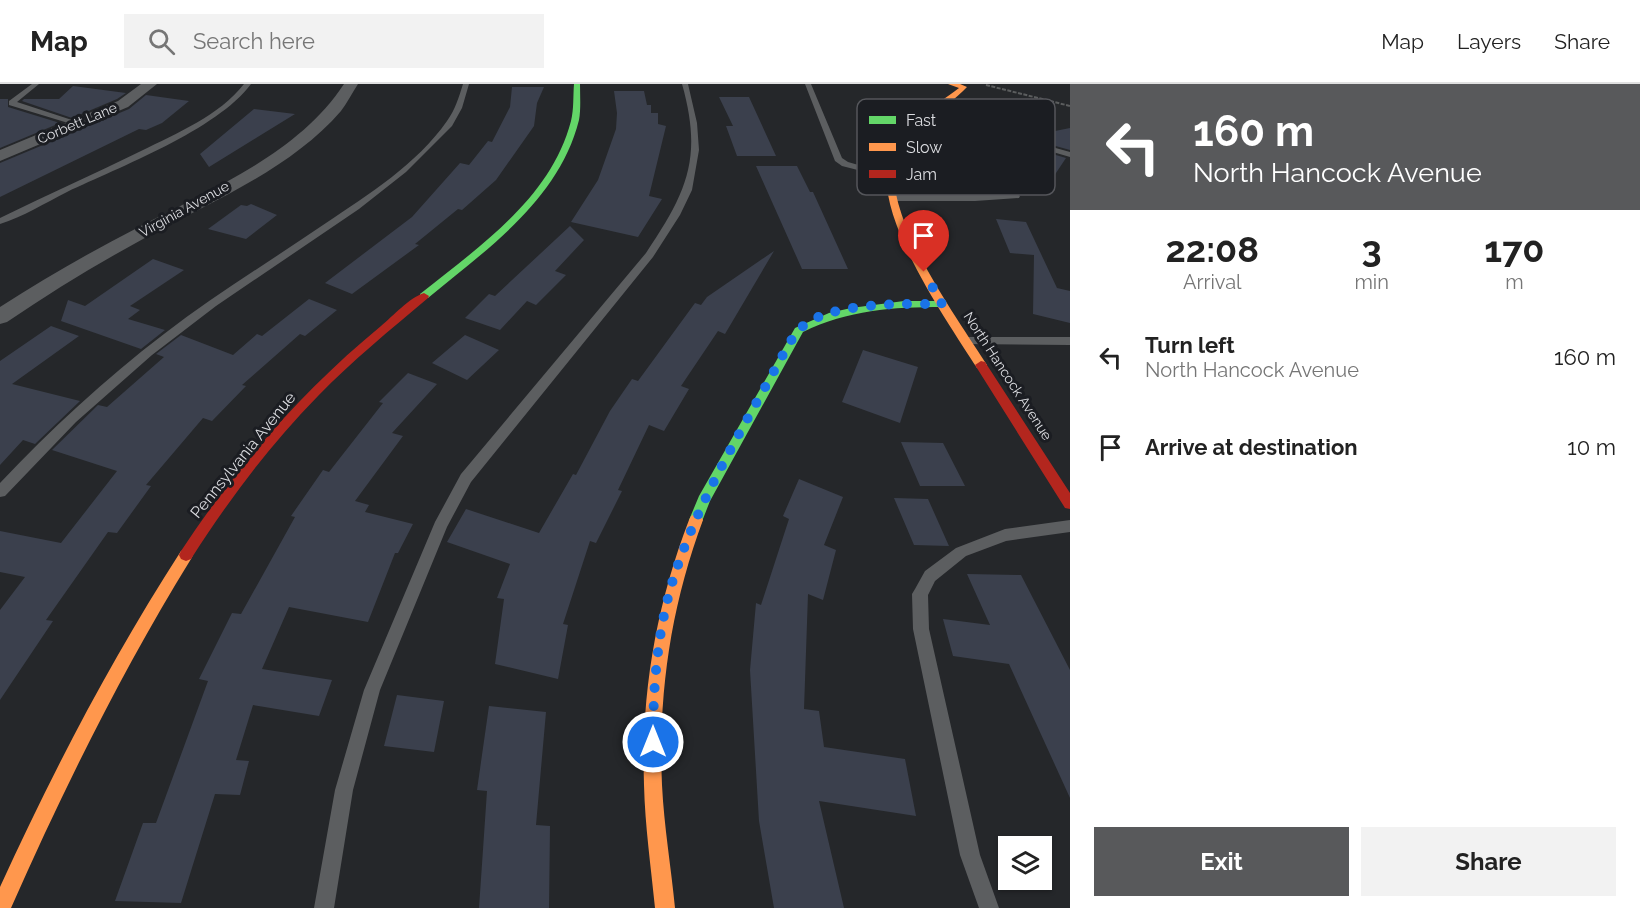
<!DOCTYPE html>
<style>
body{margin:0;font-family:Raleway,sans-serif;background:#f2f2f2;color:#222;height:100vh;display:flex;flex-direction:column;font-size:22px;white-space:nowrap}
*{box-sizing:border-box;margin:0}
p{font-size:20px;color:#767676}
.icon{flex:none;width:33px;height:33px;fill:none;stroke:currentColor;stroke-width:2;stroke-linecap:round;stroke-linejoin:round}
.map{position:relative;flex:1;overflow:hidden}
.panel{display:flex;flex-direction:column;background:#fff;width:570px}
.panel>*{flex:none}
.banner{background:#58595b;color:#fff;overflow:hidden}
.tools{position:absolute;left:998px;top:752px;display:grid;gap:12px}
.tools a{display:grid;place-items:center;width:54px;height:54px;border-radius:0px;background:#fff;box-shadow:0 2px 4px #0004;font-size:30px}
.pin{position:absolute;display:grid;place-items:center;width:51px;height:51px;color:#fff;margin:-62px -26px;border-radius:50% 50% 50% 0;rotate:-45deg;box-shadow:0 0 6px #0007}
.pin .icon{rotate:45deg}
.me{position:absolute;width:66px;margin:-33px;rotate:0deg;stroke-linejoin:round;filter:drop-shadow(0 0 4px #0008)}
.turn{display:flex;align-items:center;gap:21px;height:126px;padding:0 24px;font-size:27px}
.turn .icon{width:78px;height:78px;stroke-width:2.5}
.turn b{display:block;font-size:42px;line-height:51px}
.eta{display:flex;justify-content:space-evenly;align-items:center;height:102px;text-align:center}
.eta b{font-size:36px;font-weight:700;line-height:42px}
.action{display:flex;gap:12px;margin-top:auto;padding:12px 24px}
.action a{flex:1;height:69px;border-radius:0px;background:#58595b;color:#fff;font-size:24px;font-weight:700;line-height:69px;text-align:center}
.action a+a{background:#f2f2f2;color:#222}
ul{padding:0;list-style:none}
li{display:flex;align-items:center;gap:18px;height:90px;padding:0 24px}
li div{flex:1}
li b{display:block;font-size:22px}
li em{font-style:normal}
header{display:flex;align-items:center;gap:36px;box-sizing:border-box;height:84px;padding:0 30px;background:#fff;border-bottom:2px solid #e0e0e0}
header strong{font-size:28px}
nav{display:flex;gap:33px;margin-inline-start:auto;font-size:21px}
.search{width:420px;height:54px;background:#f2f2f2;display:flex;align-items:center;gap:15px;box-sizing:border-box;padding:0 21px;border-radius:0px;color:#767676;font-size:22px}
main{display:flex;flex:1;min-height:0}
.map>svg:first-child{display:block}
</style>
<header>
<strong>Map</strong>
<div class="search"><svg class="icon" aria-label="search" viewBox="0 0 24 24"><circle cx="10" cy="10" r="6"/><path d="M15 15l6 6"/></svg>Search here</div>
<nav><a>Map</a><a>Layers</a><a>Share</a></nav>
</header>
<main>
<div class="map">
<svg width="1070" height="824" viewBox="0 0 1070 824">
<rect width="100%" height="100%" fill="#25272a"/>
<path fill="#3b404d" d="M73 2 126 9 117 15 72 34 22 17 24 15H59Z
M512 3H544L537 19 534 42 496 96 462 126 458 125 415 160 419 161 352 210 325 199 412 133 460 79 469 81 488 57 492 58 510 23Z
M614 7H644L647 21H651V29H658V40L666 42 649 112 662 115 638 153 571 138 598 96 616 45 617 29Z
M146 11 189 17 162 39 146 46 139 45 0 113V79L129 25Z
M719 13H749L776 72H737L726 42H733Z
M0 15H8V23L60 39 0 64Z
M254 25 295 30 209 83 200 70Z
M1028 35 1055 47 1070 44V66L1012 50Z
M1005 56 1066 74 1048 101H1040L1004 91 1010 81 987 74Z
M756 82H797L810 108H813L848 185H802Z
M251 120 277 131 246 155 208 145 241 121 247 122Z
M996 135 1026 138 1057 204 1070 207V239L1033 230 1034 171 1010 169Z
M570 142 584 156 555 187 566 191 536 221 527 217 500 246 465 234 489 210 495 212Z
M774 167 725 250 718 247 681 302 689 305 664 347 649 341 618 406 622 407 596 459 590 457 563 540 568 541 558 595 495 580 504 515 497 514 510 480 447 458 466 425 539 449 573 390 576 391 610 327 632 295 638 297 695 219 701 221 707 213Z
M153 175 184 186 130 222 140 226 128 235 165 246 141 265 61 237 68 216 85 222Z
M309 215 337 226 305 252 300 250 242 301 246 302 212 337 203 334 146 401 151 402 117 449 108 448 46 536 53 537 0 616V526L25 493 0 488V447L61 459 117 387 52 366 98 321 107 323 164 273 156 270 181 251 233 271 257 250 262 252Z
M51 242 79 252 12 300 80 317 35 360 23 356 0 381V277Z
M465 251 499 266 467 296 432 279Z
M863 266 918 283 900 339 842 318Z
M408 289 437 300 392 349 403 352 355 417 369 421 365 428 413 440 398 469H395L368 538 289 523 262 585 332 596 319 632 253 621 236 676 249 677 240 711 215 710 181 819 115 817 143 739H156L208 597 199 595 232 529 241 530 295 433 291 432 323 386 329 388 383 319 379 318Z
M901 358 943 359 965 402H920Z
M799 395 843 413 824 461 836 466 823 516 808 510 804 625 819 627 824 663 905 675 916 732 819 717 844 824H774L759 737 750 586 756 519 761 521 789 435 783 432Z
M894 414 928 415 949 462 914 461Z
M967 490 1021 491 1070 586V714L1009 580 953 572 943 535 990 541Z
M397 611 444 617 434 668 384 662Z
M489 622 546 628 536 741 550 742 549 824H479L487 707 477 706Z"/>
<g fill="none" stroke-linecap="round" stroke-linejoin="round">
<path stroke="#5b5d5e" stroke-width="2" stroke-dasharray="4 1.5" stroke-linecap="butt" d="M986 1 1070 22"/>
<path fill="#5c5e60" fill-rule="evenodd" d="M32 0H39L17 18 78 38V42L9 21V17Z
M244 0H251C217 46 119 83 67 108 45 119 23 133 0 140V134C47 111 94 90 141 67 177 49 219 32 244 0Z
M463 0H469L462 24 452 42 406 88 359 125 216 222 152 271 76 338 5 412 0 413V399C51 345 105 295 164 250 216 210 272 176 326 139 368 111 417 80 447 37 455 26 459 13 463 0Z
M682 0H688L697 39 699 66 692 106 680 131 653 173 471 398 447 443 380 606 353 706 334 824H314L335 706 364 606 435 438 461 390 646 169C687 108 703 74 682 0Z
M805 0H811L842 74 848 78 893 91V95L842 82 835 77Z
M991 46 1070 68V73L995 51 975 73H969V69Z
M1016 109 1020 112 1019 114 975 117H893L889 114 893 111Z
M968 253H1070V261L964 260V254Z
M1070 436V448L1006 457 966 472 935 497 928 511 929 545 980 771 999 824H979L960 771 913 545 912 510 915 505 925 487 956 464 1005 445Z"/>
<path fill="#5c5e60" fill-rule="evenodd" d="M141 0H157L128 23 0 77V66L118 17Z
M344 0H358C352 9 347 19 341 27 290 86 210 118 143 155 97 180 51 208 7 238L0 240V223C45 194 92 167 139 143 212 105 298 70 344 0Z"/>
<path fill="#63d668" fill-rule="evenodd" d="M574 0H580C580 12 581 25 579 36 559 116 487 165 428 214H420V210C480 162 551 114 571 37 574 25 573 12 574 0Z
M904 217H942L947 220 942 223C893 223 848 226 803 248L710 417 701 440H691L689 436 699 412 795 244 829 229 851 224Z"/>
<path fill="#ff974d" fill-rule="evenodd" d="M948 0H960L967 3C945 26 914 40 899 70 873 120 960 238 987 281L981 285 977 284C947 237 871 129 889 74 899 44 935 22 959 4Z
M696 430 701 432 703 436C671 522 658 609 662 701 664 742 671 783 675 824H655C651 783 645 742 644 701 641 609 656 522 689 436L691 432Z
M186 465 191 467 193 471 191 475C122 587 64 704 11 824H0V803C53 687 112 574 181 467Z"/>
<path fill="#b3261e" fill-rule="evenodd" d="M424 209 429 212 428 214C390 246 352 277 318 312 269 362 228 417 191 475L186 477 181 475 179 471 181 467C237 382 302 307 381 242 393 232 409 214 424 209Z
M981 277 985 278 1070 409V425L1065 424 975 281Z"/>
</g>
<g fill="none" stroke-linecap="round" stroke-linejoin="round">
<path stroke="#1a73e8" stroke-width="10" stroke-dasharray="0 18" d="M653 658C653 598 658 535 679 478 705 404 748 336 785 267 789 260 793 253 798 247 823 217 906 220 942 220L924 188"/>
</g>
<g text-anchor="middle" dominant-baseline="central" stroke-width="6" stroke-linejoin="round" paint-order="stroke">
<g font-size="14" fill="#dbdce0" stroke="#1b1d22">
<text transform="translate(77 39) rotate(-23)">Corbett Lane</text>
<text transform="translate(184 125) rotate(-29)">Virginia Avenue</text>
<text transform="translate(1008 292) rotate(57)">North Hancock Avenue</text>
</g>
<g font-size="16" fill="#dbdce0" stroke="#1b1d22">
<text transform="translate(243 371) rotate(-51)">Pennsylvania Avenue</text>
</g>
</g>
<rect x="857" y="15" width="198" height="96" rx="9" fill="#1b1d22" stroke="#55565b" stroke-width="1.5"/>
<rect x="869" y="32" width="27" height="8" fill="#63d668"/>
<rect x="869" y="59" width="27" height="8" fill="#ff974d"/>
<rect x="869" y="86" width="27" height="8" fill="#b3261e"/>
<g font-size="16" fill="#dbdce0">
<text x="906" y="42">Fast</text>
<text x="906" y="69">Slow</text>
<text x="906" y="96">Jam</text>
</g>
</svg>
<div class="tools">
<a><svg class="icon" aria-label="layers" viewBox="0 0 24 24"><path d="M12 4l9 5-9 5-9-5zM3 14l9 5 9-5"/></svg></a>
</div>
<div class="pin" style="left:924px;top:188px;background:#d93025"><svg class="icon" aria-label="arrive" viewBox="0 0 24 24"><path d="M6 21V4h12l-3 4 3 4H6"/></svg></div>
<svg class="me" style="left:653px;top:658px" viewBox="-20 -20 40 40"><circle r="17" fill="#1a73e8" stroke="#fff" stroke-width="3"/><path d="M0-11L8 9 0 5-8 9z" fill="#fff"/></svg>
</div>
<section class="panel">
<div class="banner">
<div class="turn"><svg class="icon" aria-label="left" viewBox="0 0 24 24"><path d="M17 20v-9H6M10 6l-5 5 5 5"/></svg><div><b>160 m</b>North Hancock Avenue</div></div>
</div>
<div class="eta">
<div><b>22:08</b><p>Arrival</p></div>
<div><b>3</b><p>min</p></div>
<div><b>170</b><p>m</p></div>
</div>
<ul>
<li><svg class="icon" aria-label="left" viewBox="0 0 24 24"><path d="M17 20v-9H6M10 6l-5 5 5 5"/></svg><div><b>Turn left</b><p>North Hancock Avenue</p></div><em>160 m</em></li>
<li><svg class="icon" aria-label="arrive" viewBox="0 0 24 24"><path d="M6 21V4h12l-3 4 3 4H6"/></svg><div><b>Arrive at destination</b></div><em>10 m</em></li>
</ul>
<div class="action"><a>Exit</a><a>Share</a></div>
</section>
</main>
